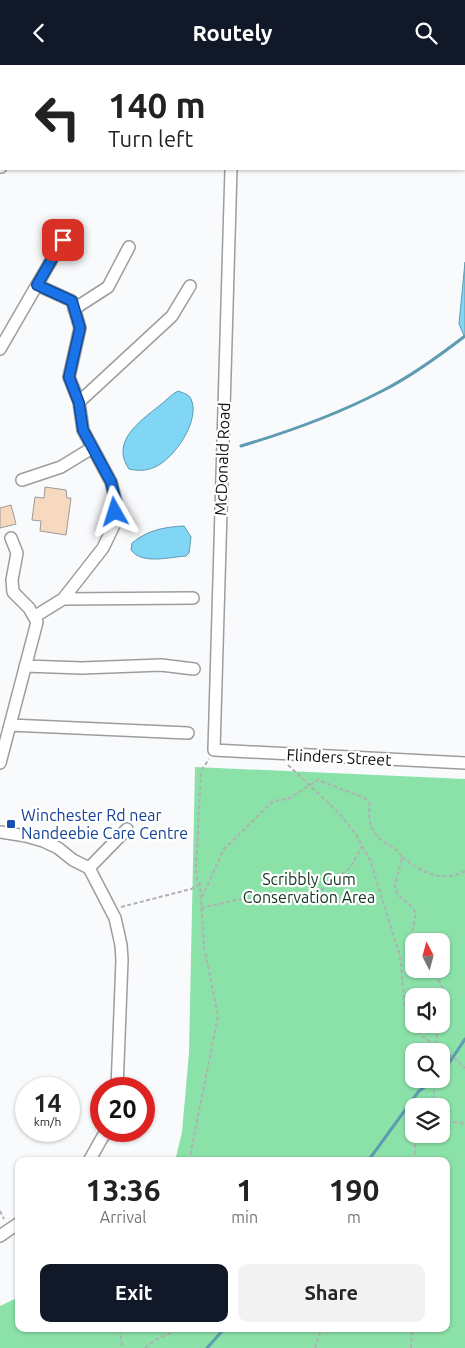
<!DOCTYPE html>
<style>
body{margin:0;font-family:Ubuntu,sans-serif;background:#f2f2f2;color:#222;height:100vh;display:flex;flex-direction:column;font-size:19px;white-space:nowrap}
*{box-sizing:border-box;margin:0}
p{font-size:16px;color:#767676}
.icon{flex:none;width:28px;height:28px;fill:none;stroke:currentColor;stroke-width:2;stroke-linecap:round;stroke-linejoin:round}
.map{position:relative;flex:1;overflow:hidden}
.details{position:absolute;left:15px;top:1092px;width:435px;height:175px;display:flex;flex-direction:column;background:#fff;border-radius:10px;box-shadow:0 1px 4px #0004}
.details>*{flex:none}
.top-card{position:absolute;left:0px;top:0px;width:465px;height:105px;box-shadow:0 1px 4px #0004;background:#fff;color:#222;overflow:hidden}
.needle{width:32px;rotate:354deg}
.buttons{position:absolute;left:405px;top:868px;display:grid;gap:10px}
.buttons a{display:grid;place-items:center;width:45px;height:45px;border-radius:10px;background:#fff;box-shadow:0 1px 4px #0004;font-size:25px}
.speed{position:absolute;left:15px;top:1012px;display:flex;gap:10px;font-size:25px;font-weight:700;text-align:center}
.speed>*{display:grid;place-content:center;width:65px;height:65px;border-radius:50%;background:#fff;box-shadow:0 1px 4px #0004;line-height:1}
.speed small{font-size:12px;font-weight:400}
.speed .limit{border:8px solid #d22;background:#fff;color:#111}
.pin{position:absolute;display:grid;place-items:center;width:42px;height:42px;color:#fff;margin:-21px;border-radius:10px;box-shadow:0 2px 8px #0006}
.me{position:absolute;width:55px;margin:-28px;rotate:354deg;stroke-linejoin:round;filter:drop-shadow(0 0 4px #0008)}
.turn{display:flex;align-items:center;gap:18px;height:105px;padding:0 25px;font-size:22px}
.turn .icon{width:65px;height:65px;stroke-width:2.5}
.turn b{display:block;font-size:35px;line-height:42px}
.eta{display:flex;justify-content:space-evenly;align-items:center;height:85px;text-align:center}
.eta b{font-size:30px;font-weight:700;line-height:35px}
.primary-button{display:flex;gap:10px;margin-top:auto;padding:10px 25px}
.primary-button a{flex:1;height:58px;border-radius:10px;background:#111827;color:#fff;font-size:20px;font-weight:700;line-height:58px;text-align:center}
.primary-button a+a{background:#f2f2f2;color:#222}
header{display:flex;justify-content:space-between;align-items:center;height:65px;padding:0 25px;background:#111827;color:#fff;font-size:22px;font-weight:700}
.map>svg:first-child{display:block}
</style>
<header><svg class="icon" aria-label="back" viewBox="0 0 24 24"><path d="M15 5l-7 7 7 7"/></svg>Routely<svg class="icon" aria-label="search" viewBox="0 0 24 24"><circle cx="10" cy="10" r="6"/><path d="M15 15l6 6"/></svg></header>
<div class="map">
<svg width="465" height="1283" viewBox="0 0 465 1283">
<rect width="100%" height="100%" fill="#f9fafc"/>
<path fill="#8be2a9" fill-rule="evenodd" d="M280 0H465V48L464 1Z
M195 702 465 714V1283H0V1241L19 1232V1264H446V1096H175L182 1067 189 988ZM414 876H441V904H414ZM414 931H441V959H414ZM414 986H441V1014H414ZM414 1041H441V1069H414Z"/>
<path fill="#81d6f6" stroke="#5f9bb1" d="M465 197V273L459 259Z
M178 326C183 328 189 329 191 334 201 355 174 394 155 402 146 406 138 406 129 404 110 377 140 356 159 341 166 336 170 330 178 326Z
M184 461 191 472 189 488 186 491C170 492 142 500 131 485L132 478C148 465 164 462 184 461Z"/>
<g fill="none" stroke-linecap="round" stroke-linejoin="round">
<path stroke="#5f9bb1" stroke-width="3" d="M241 381C288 367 338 349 382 326 412 311 439 291 465 271
M441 1010 465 974
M368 1096 419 1026 436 1014
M207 1283 224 1264"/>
</g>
<path fill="#f7d9c0" stroke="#9b9a99" d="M45 422 66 425 67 433H71L66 470 40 466 41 456 32 455 35 432 44 433Z
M11 440 16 459 0 463V443Z"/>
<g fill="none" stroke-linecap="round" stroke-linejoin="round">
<g stroke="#9c9d9e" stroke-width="14">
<path id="minor" d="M237 1 238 0
M464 66H465
M0 102H1
M231 104 214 685 465 698
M37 220 72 236 80 263 69 312 79 337 83 365 111 417 116 437 115 458 103 483 63 534
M74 244 108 222 129 182
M0 284 63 175
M79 337 172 251 190 221
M22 415 61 402 92 383
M34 552 63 534 193 533
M25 601 82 603 161 600 194 604
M10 660 188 668
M0 698 37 557 29 543 13 527 12 515 17 488 11 473
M0 767 26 771 43 776 58 783 73 795 89 803 115 853 121 880 122 895 117 1024
M89 803 127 764
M89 1096 106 1066
M0 1171 19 1158"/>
</g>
<path stroke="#b0b1b2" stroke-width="2" stroke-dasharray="4 2.5" stroke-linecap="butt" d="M288 700 339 748 355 768 370 795 400 891 405 942 412 959 422 971 454 993 465 1003
M402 792C421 806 441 819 465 806
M202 832 224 784 273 736 288 734 318 715 365 733 370 739C367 757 371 769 387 779 394 783 398 785 402 792L395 820 397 829 410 840 416 848 410 877 414 886
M121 842 191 824 200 819
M201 843 245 833 288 837 319 827 350 803 362 781
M430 904C445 921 451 937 441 958
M436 986 437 967 441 959
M431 1041 434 1033V1014
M441 1059 446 1056 465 1059
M189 1096 218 951 204 882 200 819 197 815 196 804 201 706 209 694
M415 1096V1079L421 1069
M0 1146 4 1154
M120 1264 122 1283
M145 1283 155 1275 180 1264
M315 1283 321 1264
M411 1283 412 1264"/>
<use href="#minor" stroke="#fff" stroke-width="11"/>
</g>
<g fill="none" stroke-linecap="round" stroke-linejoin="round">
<g stroke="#114b97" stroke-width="12">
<path id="route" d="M63 175 37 220 72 236 80 263 69 312 79 338 83 365 111 417 116 437 115 447"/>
</g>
<use href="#route" stroke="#1a73e8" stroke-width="9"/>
</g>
<rect fill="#1a4fb4" stroke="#fff" stroke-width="2" x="6" y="754" width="10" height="10" rx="2.5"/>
<g text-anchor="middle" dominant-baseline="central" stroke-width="4.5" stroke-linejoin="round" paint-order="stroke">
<g font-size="16" fill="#101010" stroke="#fff">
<text transform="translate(222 394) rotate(-88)">McDonald Road</text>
<text transform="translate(339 692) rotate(3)">Flinders Street</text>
</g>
<g font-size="16" fill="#164399" stroke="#fff" text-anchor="start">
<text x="21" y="750">Winchester Rd near<tspan x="21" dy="18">Nandeebie Care Centre</tspan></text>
</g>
<g font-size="16" fill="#113620" stroke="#fff">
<text x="309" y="814">Scribbly Gum<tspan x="309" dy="18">Conservation Area</tspan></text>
</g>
</g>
</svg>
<div class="buttons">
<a><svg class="needle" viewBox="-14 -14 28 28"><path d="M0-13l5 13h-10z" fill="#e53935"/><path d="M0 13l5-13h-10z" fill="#767676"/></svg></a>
<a><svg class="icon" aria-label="sound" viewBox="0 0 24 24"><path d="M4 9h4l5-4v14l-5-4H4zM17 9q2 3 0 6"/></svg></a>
<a><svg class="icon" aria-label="search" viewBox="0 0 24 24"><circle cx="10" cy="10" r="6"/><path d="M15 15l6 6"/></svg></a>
<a><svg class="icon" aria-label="layers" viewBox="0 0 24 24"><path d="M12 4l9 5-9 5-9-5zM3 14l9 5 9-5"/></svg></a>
</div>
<div class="speed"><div>14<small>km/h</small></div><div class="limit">20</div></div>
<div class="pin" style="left:63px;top:175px;background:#d93025"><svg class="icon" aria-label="arrive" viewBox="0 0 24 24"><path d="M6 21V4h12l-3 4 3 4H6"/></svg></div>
<svg class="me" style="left:115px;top:447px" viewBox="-20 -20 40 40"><path d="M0-17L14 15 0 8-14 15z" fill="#1a73e8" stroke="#fff" stroke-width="4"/></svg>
<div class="top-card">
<div class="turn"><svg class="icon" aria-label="left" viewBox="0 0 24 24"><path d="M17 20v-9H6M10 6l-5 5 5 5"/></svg><div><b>140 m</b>Turn left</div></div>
</div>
<section class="details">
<div class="eta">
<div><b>13:36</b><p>Arrival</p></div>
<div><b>1</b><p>min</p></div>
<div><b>190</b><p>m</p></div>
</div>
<div class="primary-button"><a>Exit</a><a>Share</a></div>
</section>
</div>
